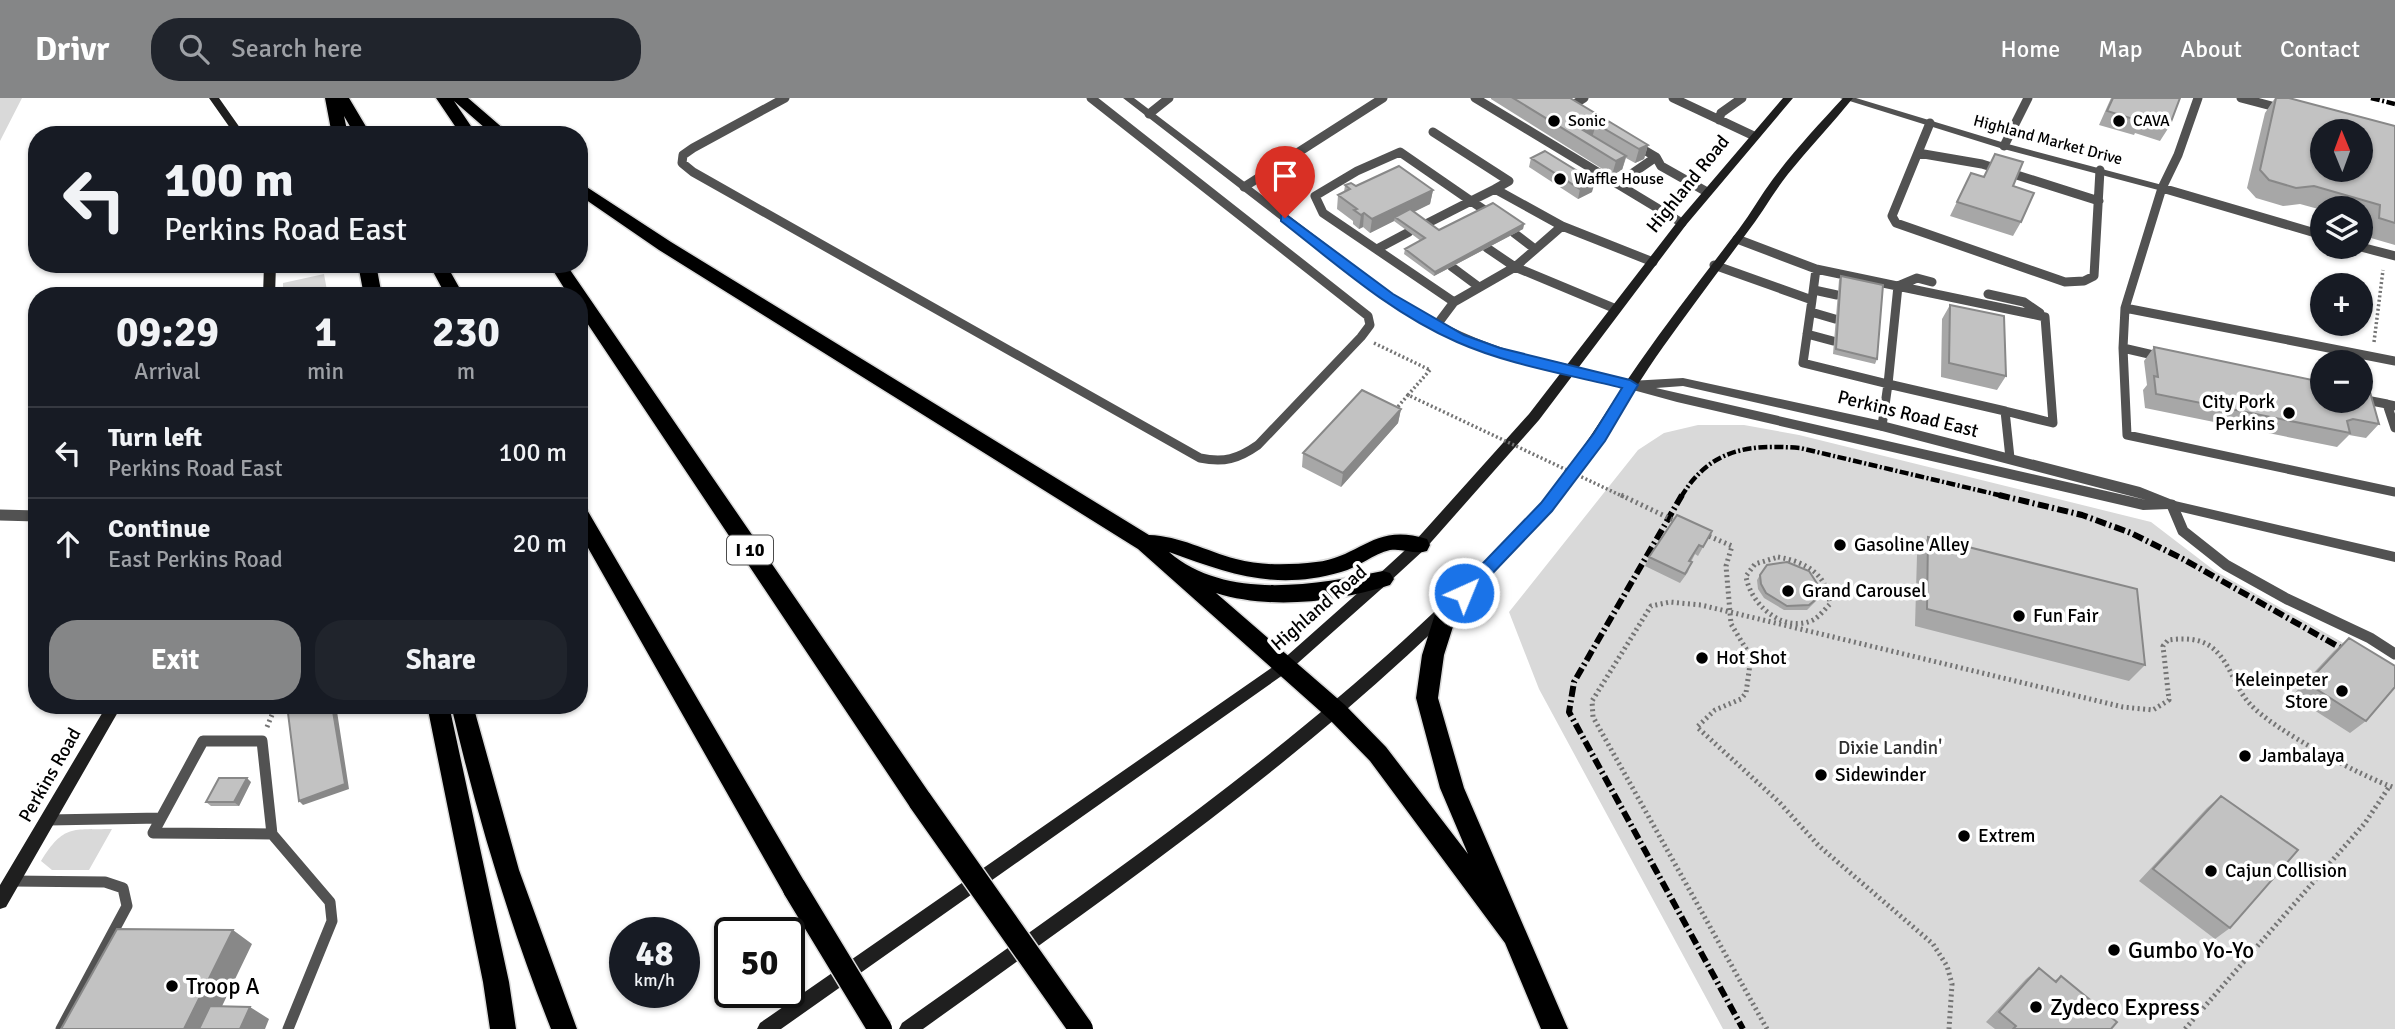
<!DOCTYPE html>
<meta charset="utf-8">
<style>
body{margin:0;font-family:Signika,sans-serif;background:#20242c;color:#f1f3f6;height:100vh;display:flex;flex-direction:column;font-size:26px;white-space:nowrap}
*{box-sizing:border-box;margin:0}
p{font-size:23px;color:#9ea1a6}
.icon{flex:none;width:38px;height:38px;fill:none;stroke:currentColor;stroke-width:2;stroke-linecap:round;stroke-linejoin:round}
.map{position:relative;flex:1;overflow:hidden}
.sheet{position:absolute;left:28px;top:189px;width:560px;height:427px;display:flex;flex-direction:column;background:#171b24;border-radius:28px;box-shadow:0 2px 5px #0004}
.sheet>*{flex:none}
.hud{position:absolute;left:28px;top:28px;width:560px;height:147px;border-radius:28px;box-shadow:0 2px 5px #0004;background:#171b24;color:#f1f3f6;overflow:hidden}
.needle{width:46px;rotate:359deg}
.tools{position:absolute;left:2310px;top:21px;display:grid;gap:14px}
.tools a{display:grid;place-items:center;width:63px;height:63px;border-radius:50%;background:#171b24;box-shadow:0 2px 5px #0004;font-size:35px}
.speed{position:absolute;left:609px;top:819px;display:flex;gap:14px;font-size:35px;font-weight:700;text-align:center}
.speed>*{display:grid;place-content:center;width:91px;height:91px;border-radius:50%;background:#171b24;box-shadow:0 2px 5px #0004;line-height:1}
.speed small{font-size:18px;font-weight:400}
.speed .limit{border:4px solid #111;border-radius:10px;background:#fff;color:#111}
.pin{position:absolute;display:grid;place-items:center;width:60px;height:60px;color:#fff;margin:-72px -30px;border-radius:50% 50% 50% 0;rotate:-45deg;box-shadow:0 0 7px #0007}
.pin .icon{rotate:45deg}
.me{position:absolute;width:77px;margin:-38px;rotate:44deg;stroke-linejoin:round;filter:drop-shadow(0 0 5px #0008)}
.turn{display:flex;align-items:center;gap:24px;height:147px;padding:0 21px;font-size:32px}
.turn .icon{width:91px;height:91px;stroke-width:2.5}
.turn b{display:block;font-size:49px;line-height:60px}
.eta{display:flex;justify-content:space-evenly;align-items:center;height:119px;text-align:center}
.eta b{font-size:42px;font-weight:800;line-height:49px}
.action{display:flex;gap:14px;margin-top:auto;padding:14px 21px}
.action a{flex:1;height:80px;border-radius:28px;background:#858687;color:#fff;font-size:28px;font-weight:800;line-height:80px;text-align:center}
.action a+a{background:#20242c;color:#f1f3f6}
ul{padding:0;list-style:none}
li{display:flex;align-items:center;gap:21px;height:91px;padding:0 21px;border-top:2px solid #363941}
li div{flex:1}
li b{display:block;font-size:26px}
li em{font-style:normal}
header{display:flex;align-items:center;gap:42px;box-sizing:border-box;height:98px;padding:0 35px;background:#858687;color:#fff}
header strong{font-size:33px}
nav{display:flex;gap:38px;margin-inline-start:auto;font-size:24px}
.search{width:490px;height:63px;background:#20242c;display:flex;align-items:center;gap:18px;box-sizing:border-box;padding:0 24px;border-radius:28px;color:#9ea1a6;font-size:26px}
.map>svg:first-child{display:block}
</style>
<header>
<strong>Drivr</strong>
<div class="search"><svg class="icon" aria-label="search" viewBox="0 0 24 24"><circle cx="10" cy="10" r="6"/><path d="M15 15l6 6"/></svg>Search here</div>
<nav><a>Home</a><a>Map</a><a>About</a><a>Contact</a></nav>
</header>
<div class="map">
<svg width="2395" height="931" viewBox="0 0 2395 931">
<rect width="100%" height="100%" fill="#fff"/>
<path fill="#d9d9d9" d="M0 0H22L0 43Z
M324 176 328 198H283V185Z
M1698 327H1744L1799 337 2151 424 2215 473 2395 574V931H1723L1539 591 1509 514 1638 352 1664 335Z
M112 731 89 772H52L41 763C64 726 72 732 112 731Z"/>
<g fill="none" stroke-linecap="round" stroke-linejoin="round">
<g stroke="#dbdbdb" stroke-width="3">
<path id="motorway" d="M325 0H349L371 37H355L344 18 348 37H332Z
M436 0H468L511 37H493L454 3 477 37H461Z
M579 84 671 144 1149 437C1180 438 1206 453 1236 461 1260 468 1291 467 1316 464 1361 459 1374 424 1427 441L1430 447 1427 453C1415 457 1403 450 1390 452 1374 455 1358 470 1341 474 1275 493 1230 476 1169 454 1226 503 1315 487 1383 473L1390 475 1394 481 1390 487C1338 504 1270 512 1216 495L1345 607 1386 649 1468 756 1440 690 1416 600 1422 557 1436 513 1439 507 1447 504 1455 507 1458 513 1444 557 1438 600 1464 690 1568 931H1541L1505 845 1370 663 1329 621 1138 451 659 152 579 97Z
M358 166H376L382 198H364Z
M429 166H446L464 198H446Z
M549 166H566L930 696 933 704 930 712 921 715 912 712 579 213V198H569Z
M579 407 586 410 804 783 808 791 804 799 795 803 786 799 579 434Z
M427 607H449L509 884 516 931H490L483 884Z
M451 607H473L519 772 577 931H551C509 825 477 718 451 607Z"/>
</g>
<path stroke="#747474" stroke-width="3.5" stroke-dasharray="2 2.5" stroke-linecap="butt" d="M2374 244 2383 172
M1374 245 1430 272
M1395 312 1408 297"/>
<path stroke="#747474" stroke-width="5" stroke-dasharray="2 3.5" stroke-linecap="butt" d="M1704 436 1732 448 1726 468 1731 526 1751 559 1746 595 1741 601 1715 612 1697 629 1779 704 1819 748 1933 846 1947 868 1952 886 1949 931
M1778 459C1806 464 1827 476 1830 506 1825 511 1819 519 1813 522 1783 536 1750 506 1746 478L1755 466Z
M267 629 276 607
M1767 931 1593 619 1592 603 1651 508 1670 504 1701 507 2123 609 2153 612 2169 602 2163 548 2168 542C2182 540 2198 540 2210 548 2230 562 2234 589 2250 606 2273 632 2361 678 2395 690
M2185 931 2365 725 2389 689"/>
<path stroke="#525252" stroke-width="9" d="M785 0 693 50 683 57 682 65 693 74 1200 360C1224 365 1238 361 1258 347L1361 239 1370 227 1368 218 1091 0
M1475 0 1682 125
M1673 0 1754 38
M2198 0 2178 57 2162 90 2125 210 2395 263
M2241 0 2283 11
M1570 9 1584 0
M1149 16 1169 0
M1719 22 1721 15 1742 0
M1930 25 1892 118 1896 125 2065 184 2084 183 2094 178 2100 72
M1433 34 1509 83 1495 91
M1634 46 1656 59 1661 68 1707 94
M2004 48 2028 0
M1918 55 1982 66 2099 103
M1617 86 1656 59
M1244 89 1383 0
M2162 90 2322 137
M1424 127 1471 103 1486 113
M1514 135 1535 151
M1737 141 1816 171
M2361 149 2395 158
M1377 151 1409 134
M1714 167 1812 202 1803 265 1888 286 1882 328
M1452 169 1479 189
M1932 184 1917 180 1898 188 1888 286 2005 313 2010 360
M1814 192 1837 197
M1988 196 2024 204 2040 215
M1812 202 1816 171 2045 219 2053 325 2005 313
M1454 204 1323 115 1315 98 1357 73 1400 54 1471 103 1495 91 1562 128
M2125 210 2123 250 2127 337 2395 394
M1616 211 1515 169 1562 128 1653 164
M1811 214 1835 221
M1436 228 1454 204 1515 169 1487 150
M1807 236 1833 243
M2123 250 2162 259
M2361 301 2387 306
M2395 308 2387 306 2395 330"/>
<path stroke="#525252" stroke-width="11" d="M2172 407 2183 433 2226 467 2287 501 2370 540 2395 556
M0 417 37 418
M203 643H262L272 736 153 735Z
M48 722 161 720
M272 736 330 804 332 823 288 931
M12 783 105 784 123 790 127 808 61 931"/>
<path fill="#525252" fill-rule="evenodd" d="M1123 0H1134L1392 196C1428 218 1465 238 1506 251 1529 258 1552 262 1575 268L1577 271 1571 275C1503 261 1443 238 1384 202Z
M1840 0H1856L2008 46 2166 88 2167 90 2162 93 2000 50Z"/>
<path fill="#525252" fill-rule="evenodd" d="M1571 267 1630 283 1683 280 1882 323 2140 389 2175 403 2395 454V464L2169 411 2143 412 1677 304 1567 274 1565 271ZM1683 288 1882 333 2146 402 1656 290Z"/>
<path fill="#1f1f1f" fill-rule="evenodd" d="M209 0H219L245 37H235Z
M1783 0H1793L1686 127 1539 322 1425 451 1388 485 1290 572 781 931H757L760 925 1280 564 1378 477 1415 443 1529 316 1678 123Z
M1843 0H1853C1832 26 1809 50 1788 76 1773 95 1761 117 1746 136 1718 174 1690 211 1663 249 1625 303 1593 363 1549 413 1369 619 1143 772 923 931H899L902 925C1125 766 1354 612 1539 407 1577 364 1606 312 1639 265 1671 219 1705 176 1739 131 1751 115 1761 97 1773 81 1794 53 1819 26 1843 0Z
M264 166H276L275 198H263Z
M107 607H122L6 809 0 811V787Z"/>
<use href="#motorway" fill="#000" fill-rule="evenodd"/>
<path stroke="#000" stroke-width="4.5" stroke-dasharray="9 2.5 2 2.5" stroke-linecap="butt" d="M2371 0 2395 6
M1681 399C1710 351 1747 346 1800 350L2007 399"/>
<path stroke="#000" stroke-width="6" stroke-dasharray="11 3.5 2 3.5" stroke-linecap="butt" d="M1682 397 1574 584 1569 614 1743 931
M1999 397 2082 417 2131 435 2183 461 2355 558"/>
<g stroke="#dbdbdb" stroke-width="27" stroke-linecap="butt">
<path id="motorway-bridge" d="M921 704 1081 931
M795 791 880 931"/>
</g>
<path stroke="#747474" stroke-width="3.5" stroke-dasharray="2 2.5" stroke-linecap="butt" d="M1430 272 1408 297 1624 399"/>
<path stroke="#747474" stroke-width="5" stroke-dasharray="2 3.5" stroke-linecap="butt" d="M1621 397 1675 423"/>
<use href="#motorway-bridge" stroke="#000" stroke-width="24"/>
</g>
<path fill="#a7a7a7" d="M1491 0H1570L1648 47 1644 61 1635 65 1626 60 1622 72 1612 77 1491 1Z
M2111 0H2180L2169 29 2160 43 2135 35 2134 37 2099 27Z
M2275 0H2289L2395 28V147L2364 138 2366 125 2361 124V110H2322V112L2300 106 2283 108 2256 100 2247 90 2265 15Z
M1995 56 2013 88 2021 124 2013 138 1950 118 1971 75 1984 79Z
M1531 60 1592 94 1578 101 1529 69Z
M1345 87 1433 92 1430 106 1414 114 1439 132 1524 126 1523 131 1434 178 1404 156 1405 151 1421 143 1394 123 1370 135 1363 129 1359 131 1353 126V123L1337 111 1338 97 1344 94Z
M1841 178 1877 261 1875 266 1833 256 1839 182Z
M1950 207 2006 278 1997 292 1941 279 1942 221Z
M2154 249 2379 326 2366 340 2349 337 2337 349 2145 310 2143 292 2147 287 2144 263Z
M1401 311 1398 325 1341 389 1302 369 1303 355Z
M1928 439 2145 567 2129 583 1915 528 1917 457Z
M1707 442 1698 458 1695 456 1691 464 1688 474 1680 485 1645 468 1649 459Z
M1760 477 1819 499 1816 503 1807 512H1784L1764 500 1758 491 1757 482Z
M2349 540 2366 623 2350 635 2292 598 2334 553Z
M251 684 239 708H211L206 704Z
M2221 698 2230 830 2215 841 2139 783 2207 710Z
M2039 870 2054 883 2061 878 2111 931H1995L1986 924 2026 881Z"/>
<path fill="#888" d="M1596 26 1592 40 1583 32Z
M1648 47 1644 61 1635 65 1639 51Z
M1626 58 1622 72 1612 77 1616 63Z
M1595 84 1592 94 1578 101 1580 91Z
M1433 92 1430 106 1399 121 1395 119 1394 123 1370 135 1372 121Z
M1364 115 1363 129 1359 131 1361 117Z
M1524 126 1523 131 1434 178 1435 174Z
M1401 311 1398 325 1341 389 1343 375Z
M332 607H336L349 691 303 707 299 703Z
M247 680 251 684 239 708 234 704Z
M233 832 252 846 211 931H184Z
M250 909 269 921 265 931H240Z"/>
<path fill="#c2c2c2" stroke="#888" stroke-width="2" fill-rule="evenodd" d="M1513 0H1570L1648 47 1639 51 1596 26 1583 32 1626 58 1616 63Z
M2113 0H2180L2169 29 2144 21 2143 24 2107 13Z
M2276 0H2289L2395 28V125L2379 120 2380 107 2314 88 2296 90 2269 82 2260 72ZM2322 33H2361V72H2322Z
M1545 53 1595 84 1580 91 1531 60Z
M1995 56 2023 64 2013 88 2034 95 2021 124 1957 104 1971 75 1984 79Z
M1399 68 1433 92 1372 121 1364 115 1361 117 1354 112 1357 111 1338 97 1350 91 1345 87 1351 85 1356 88Z
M1493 105 1524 126 1435 174 1405 151 1425 140 1395 119 1410 111 1439 132Z
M1841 178 1883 187 1877 261 1836 251Z
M1950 207 2004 218 2006 278 1949 265Z
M2154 249 2322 284V303H2361V292L2370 294 2379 326 2353 321 2347 323 2350 335 2156 296 2154 278 2158 279Z
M1362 292 1401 311 1343 375 1303 355Z
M1677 417 1712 433 1703 449 1699 447 1689 463 1692 464 1685 476 1649 459Z
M1928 439 2137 491 2145 567 1927 511Z
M1787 464 1809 473 1820 490 1819 499 1809 507 1787 508 1766 495 1761 486 1760 477 1767 467Z
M2349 540 2395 568V589L2366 623 2307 585Z
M287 607H332L345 686 299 703Z
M219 680H247L234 704H206Z
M2221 698 2298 752 2230 830 2153 771Z
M117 831 233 832 184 931H61Z
M2039 870 2056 884 2061 878 2117 924 2111 931H2013L2016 928 1999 914Z
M210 908 250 909 240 931H199Z"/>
<path fill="#1a73e8" stroke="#114b97" stroke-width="2" d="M1285 116 1393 196 1464 237 1500 250 1630 282 1638 287 1605 343 1552 413 1469 500H1458L1456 495 1458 491 1541 405 1594 335 1622 290C1567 276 1509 267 1457 244 1392 216 1336 166 1281 123V117Z"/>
<g fill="#000" stroke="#fff" stroke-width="2.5">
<circle cx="1554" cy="23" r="7"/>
<circle cx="2119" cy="23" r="7"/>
<circle cx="1560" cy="81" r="7"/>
<circle cx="2289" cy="315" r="7"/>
<circle cx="1840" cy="447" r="7"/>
<circle cx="1788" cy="493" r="7"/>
<circle cx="2019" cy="518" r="7"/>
<circle cx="1702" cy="560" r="7"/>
<circle cx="2342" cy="593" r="7"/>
<circle cx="2245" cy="658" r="7"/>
<circle cx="1821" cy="677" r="7"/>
<circle cx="1964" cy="738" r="7"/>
<circle cx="2211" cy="773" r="7"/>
<circle cx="2114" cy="852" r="7"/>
<circle cx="172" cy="888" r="7"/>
<circle cx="2036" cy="909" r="7"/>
</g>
<g text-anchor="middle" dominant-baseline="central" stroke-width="7" stroke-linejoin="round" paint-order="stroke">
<g font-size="16" fill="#000" stroke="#fff" text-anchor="start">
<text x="1568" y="23">Sonic</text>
<text x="2133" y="23">CAVA</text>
<text x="1574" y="81">Waffle House</text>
</g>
<g font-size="16" fill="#000" stroke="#fff">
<text transform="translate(2048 42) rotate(15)">Highland Market Drive</text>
</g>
<rect fill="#fff" stroke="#4c4c4c" stroke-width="2" x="727" y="437.5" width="46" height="29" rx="5"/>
<g font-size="18" font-weight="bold" fill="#000">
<text x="750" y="452">I 10</text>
</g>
<g font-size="19" fill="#000" stroke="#fff">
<text transform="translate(1688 86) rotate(-51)">Highland Road</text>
<text transform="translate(1908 316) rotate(14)">Perkins Road East</text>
<text transform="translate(1319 510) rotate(-41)">Highland Road</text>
<text transform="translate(50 677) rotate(-60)">Perkins Road</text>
</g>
<g font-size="19" fill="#000" stroke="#fff" text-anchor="start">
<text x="2275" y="304" text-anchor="end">City Pork<tspan x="2275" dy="22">Perkins</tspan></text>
<text x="1854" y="447">Gasoline Alley</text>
<text x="1802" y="493">Grand Carousel</text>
<text x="2033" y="518">Fun Fair</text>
<text x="1716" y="560">Hot Shot</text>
<text x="2328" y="582" text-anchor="end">Keleinpeter<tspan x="2328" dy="22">Store</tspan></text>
<text x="2259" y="658">Jambalaya</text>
<text x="1835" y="677">Sidewinder</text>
<text x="1978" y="738">Extrem</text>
<text x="2225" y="773">Cajun Collision</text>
</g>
<g font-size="19" fill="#303030" stroke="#fff">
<text x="1890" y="650">Dixie Landin'</text>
</g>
<g font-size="23" fill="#000" stroke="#fff" text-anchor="start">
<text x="2128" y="852">Gumbo Yo-Yo</text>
<text x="186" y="888">Troop A</text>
<text x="2050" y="909">Zydeco Express</text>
</g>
</g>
</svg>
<div class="tools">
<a><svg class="needle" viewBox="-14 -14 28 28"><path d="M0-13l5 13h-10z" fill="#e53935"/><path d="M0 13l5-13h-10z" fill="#9ea1a6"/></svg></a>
<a><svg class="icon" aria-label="layers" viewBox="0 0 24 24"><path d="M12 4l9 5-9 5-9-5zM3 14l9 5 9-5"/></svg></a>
<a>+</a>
<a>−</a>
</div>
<div class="speed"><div>48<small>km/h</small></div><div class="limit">50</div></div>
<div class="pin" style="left:1285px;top:120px;background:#d93025"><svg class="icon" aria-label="arrive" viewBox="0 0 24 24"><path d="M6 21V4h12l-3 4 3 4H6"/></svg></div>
<svg class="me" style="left:1464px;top:495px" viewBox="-20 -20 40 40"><circle r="17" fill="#1a73e8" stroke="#fff" stroke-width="3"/><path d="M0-11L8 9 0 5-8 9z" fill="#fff"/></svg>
<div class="hud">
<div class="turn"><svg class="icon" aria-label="left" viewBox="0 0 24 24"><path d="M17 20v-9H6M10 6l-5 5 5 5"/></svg><div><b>100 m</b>Perkins Road East</div></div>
</div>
<section class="sheet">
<div class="eta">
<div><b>09:29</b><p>Arrival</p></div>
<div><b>1</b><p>min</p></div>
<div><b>230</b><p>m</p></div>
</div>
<ul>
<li><svg class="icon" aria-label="left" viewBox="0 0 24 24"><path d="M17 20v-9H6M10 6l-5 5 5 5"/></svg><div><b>Turn left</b><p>Perkins Road East</p></div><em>100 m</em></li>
<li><svg class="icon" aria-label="ahead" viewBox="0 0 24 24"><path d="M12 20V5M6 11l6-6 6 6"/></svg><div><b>Continue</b><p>East Perkins Road</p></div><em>20 m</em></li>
</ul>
<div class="action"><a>Exit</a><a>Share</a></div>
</section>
</div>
